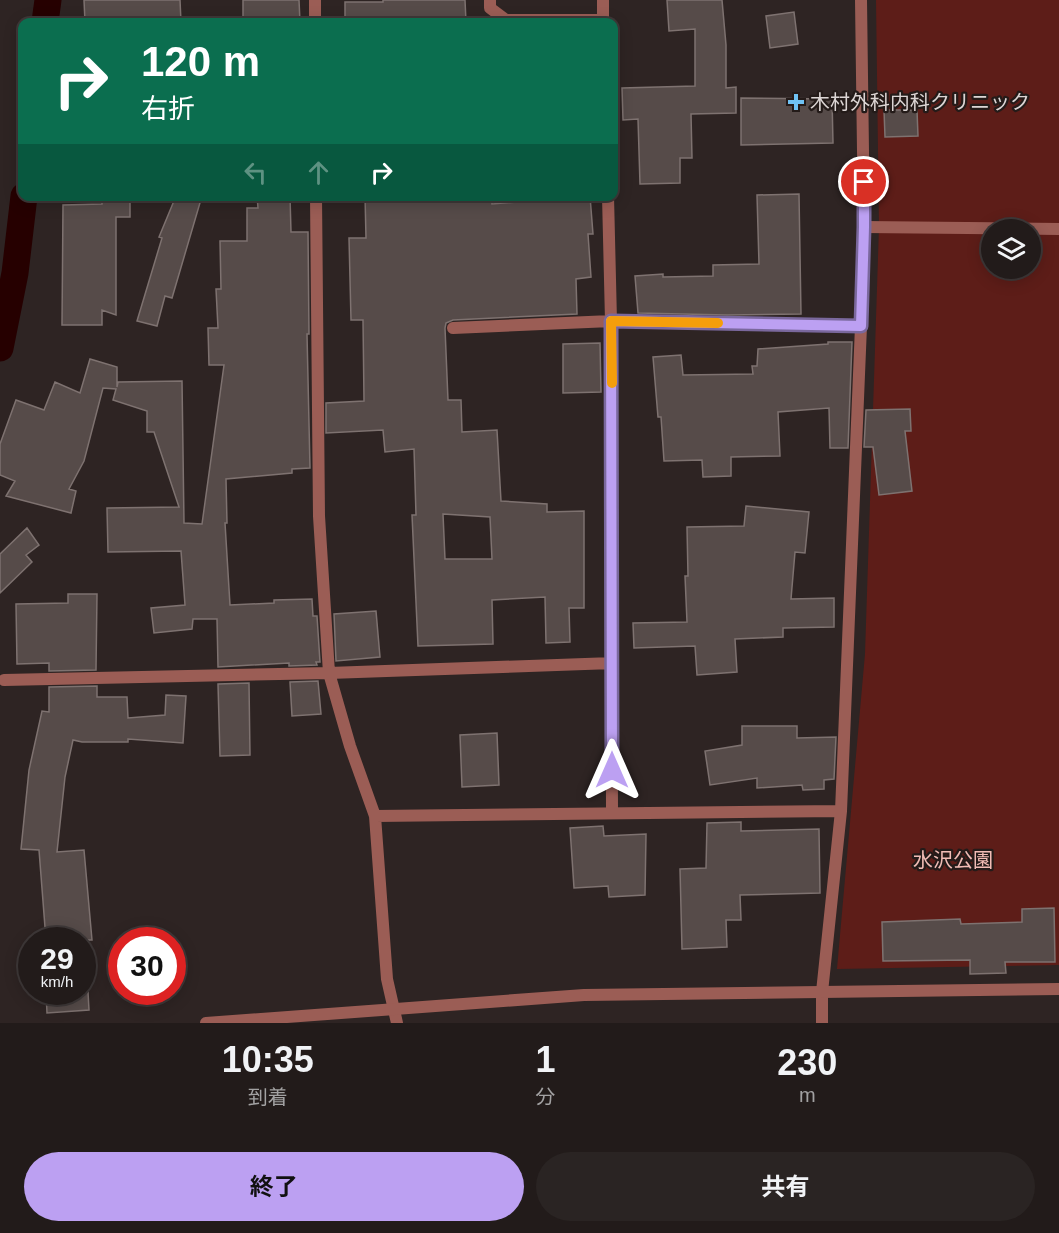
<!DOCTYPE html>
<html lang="ja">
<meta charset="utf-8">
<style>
body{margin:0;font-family:Arial,"Noto Sans JP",sans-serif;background:#2a2423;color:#f1f3f6;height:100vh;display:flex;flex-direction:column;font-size:22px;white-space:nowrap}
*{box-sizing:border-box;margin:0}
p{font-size:20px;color:#a2a1a2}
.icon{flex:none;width:33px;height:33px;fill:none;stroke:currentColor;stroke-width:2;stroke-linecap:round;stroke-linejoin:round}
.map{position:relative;height:1023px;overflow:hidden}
.drawer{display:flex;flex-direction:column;background:#221b1a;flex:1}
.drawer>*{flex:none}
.top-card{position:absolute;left:18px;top:18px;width:600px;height:183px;border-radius:12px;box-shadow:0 3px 15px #0003,0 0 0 2px #3f3939;background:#0b6e4f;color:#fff;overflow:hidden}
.tools{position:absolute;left:981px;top:219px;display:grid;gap:12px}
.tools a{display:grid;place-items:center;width:60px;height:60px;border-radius:50%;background:#221b1a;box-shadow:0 3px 15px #0003,0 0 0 2px #3f3939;font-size:30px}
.speed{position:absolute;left:18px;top:927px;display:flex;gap:12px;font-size:30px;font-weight:700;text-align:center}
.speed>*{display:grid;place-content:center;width:78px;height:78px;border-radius:50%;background:#221b1a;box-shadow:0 3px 15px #0003,0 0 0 2px #3f3939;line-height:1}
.speed small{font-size:15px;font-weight:400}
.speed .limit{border:9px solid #d22;background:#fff;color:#111}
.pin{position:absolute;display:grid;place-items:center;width:51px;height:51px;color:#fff;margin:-26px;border:3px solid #fff;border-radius:50%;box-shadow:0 2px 6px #0007}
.me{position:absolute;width:66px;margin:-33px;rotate:0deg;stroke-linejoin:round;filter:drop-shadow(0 0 4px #0008)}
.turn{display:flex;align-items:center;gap:21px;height:126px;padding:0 24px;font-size:27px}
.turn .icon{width:78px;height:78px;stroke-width:2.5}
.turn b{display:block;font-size:42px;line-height:51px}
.lanes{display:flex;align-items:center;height:57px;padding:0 24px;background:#0003;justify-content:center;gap:30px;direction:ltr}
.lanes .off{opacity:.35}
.eta{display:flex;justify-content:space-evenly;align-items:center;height:102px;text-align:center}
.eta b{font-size:36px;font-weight:700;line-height:42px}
.primary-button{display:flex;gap:12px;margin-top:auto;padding:12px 24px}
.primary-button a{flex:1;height:69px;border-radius:36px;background:#bca0f2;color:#111;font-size:24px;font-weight:700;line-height:69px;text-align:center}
.primary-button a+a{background:#2a2423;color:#f1f3f6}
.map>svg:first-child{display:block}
</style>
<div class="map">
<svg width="1059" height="1023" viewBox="0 0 1059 1023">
<rect width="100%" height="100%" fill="#2e2423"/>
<path fill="#5d1d18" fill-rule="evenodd" d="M876 0H1059V965L837 969 865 654 879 227ZM992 230H1030V268H992Z"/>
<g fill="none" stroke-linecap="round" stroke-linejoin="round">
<path stroke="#260000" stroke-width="27" d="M45 22 48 0
M0 348 15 273 24 196"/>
</g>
<path fill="#564b49" stroke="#7e7270" stroke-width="1.5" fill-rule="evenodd" d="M84 0H180L181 22H85Z
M243 0H299L300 22H243Z
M383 0H465L466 22H345V2H383Z
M667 0H722L726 45V88L736 87V113L691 114 692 158H680V183L640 184 638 119 623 120 622 88 695 86V29L669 31Z
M794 12 798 44 770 48 766 16Z
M741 98 832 99 833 143 741 145Z
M884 110H917L918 136 885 137Z
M799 194 801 314 727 315 638 313 635 276 663 274V277L713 276V265L759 264 757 195Z
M102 196H130V217H116V315L102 310V325H62L63 205 102 204Z
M176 196H202L172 298 165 296 157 326 137 321 162 238 159 237Z
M257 196H290L291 232H308L309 334H307L310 468 292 469V473L226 479 227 523H225L230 605 274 603V600L312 599 313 616H317L320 662H316L317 665 289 666V663L218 667 217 619H193L192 629 154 633 151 608 185 605 181 551 108 552 107 508 179 507 154 432H147V411L113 400 116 389 103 388 84 461 69 489 76 491 71 513 6 496 15 481 0 475V444L16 400 44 410 55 382 80 393 90 359 117 367V387L118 382 182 381 184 523 202 524 224 365H209L208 328H218L216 289H221L220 241H247V208H258Z
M365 196H491L492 204 590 196 593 234H588L591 277 576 279 577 314 453 320 446 323 445 328 448 400H461L462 432 497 430 501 501 547 504V512L584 511V608H569L570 642 546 643 545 597 492 600 493 644 418 646 412 515H416L414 449 385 452 383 430 326 433V403L364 401 363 320H351L349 238H366ZM443 514 490 517 492 559H445Z
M828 342H852L848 448H830L829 408 778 412 780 456 731 457V476L703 477 702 460 664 461 661 417H658L653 357 681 355 683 375 753 374 752 366H757L758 349 828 344Z
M600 343 601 392 563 393V344Z
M910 409 911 431H905L912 491 879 495 873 447H864L866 410Z
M746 506 809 512 805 553 795 552 791 599 834 598V627L783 628V637L735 639 737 672 697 675 695 646 634 648 633 623 687 622 685 576H688L687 527 744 526Z
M27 528 39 545 26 555 32 562 0 593V554Z
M68 594H97L96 670 49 671V663L17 664 16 604 68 603Z
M376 611 380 657 336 661 334 614Z
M318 681 321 714 292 716 290 682Z
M249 683 250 755 220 756 218 684Z
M97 686V697H127L128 718 165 715 166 695 186 696 183 743 128 739V742H82L73 740 65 777 57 852 84 850 92 940H46L39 850 21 849 29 770 42 711 49 712V687Z
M742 726H797V738L836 737 834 779 824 780V789L803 790 802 785 757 788V778L710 785 705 751 742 745Z
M497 733 499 785 462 787 460 735Z
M741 822V831L819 829 820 893 740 895 741 920H726L727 947 682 949 680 869 706 868 707 823Z
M603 826 604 836 646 834 645 895 609 897 608 886 574 888 570 828Z
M1054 908 1055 962H1005L1006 973 970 974V960L883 961 882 922 960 919 961 924 1022 922V909Z
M46 992H88L89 1010 47 1013Z"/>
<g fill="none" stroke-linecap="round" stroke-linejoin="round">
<path stroke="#9b5d55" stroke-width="12" d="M864 227 1059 229"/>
<path stroke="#9b5d55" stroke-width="12" d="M315 0V22
M490 0V8L506 20H603
M603 0V22
M316 196 319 516 329 673 350 746 375 816 387 979 397 1023
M608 196 611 321 612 813
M453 328 611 321 861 326
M4 680 329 673 613 663
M375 816 841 811
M822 1023V992L841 811 861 326 864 227 861 0"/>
<path stroke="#9b5d55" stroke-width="12" d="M206 1023 584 995 1059 989"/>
</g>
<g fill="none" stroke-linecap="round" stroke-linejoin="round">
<g stroke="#7a689d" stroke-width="15">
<path id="route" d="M612 770 611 321 861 326 864 227V182"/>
</g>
<use href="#route" stroke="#bca0f2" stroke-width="10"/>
<path stroke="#f59e0b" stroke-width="10" d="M612 383 611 321 718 323"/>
</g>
<path fill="#6fc2f4" stroke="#241b19" stroke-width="2" d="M793 93h6v6h6v6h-6v6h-6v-6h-6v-6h6z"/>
<g text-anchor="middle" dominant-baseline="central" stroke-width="4.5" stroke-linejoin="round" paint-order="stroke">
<g font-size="20" fill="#dcd5d4" stroke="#241b19" text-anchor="start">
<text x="810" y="102">木村外科内科クリニック</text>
</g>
<g font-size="20" fill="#f1bcb5" stroke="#241b19">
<text x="953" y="860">水沢公園</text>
</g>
</g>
</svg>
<div class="tools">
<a><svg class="icon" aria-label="layers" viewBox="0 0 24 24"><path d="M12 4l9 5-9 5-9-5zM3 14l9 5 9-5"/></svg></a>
</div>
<div class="speed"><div>29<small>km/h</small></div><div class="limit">30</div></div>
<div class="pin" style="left:864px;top:182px;background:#d93025"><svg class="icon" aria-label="arrive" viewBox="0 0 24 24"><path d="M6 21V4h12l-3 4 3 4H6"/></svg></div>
<svg class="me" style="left:612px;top:770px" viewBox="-20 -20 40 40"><path d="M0-17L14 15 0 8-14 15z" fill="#bca0f2" stroke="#fff" stroke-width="4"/></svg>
<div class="top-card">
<div class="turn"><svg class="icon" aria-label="right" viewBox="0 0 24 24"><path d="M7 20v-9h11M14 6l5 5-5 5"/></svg><div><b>120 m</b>右折</div></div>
<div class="lanes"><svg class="icon off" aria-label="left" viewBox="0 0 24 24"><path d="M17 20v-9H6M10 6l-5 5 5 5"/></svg><svg class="icon off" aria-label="ahead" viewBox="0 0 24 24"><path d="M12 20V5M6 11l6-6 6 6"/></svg><svg class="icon" aria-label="right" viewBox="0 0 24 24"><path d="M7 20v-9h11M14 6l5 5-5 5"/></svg></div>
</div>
</div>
<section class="drawer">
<div class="eta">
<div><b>10:35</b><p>到着</p></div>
<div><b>1</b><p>分</p></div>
<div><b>230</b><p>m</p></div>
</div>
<div class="primary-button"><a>終了</a><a>共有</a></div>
</section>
